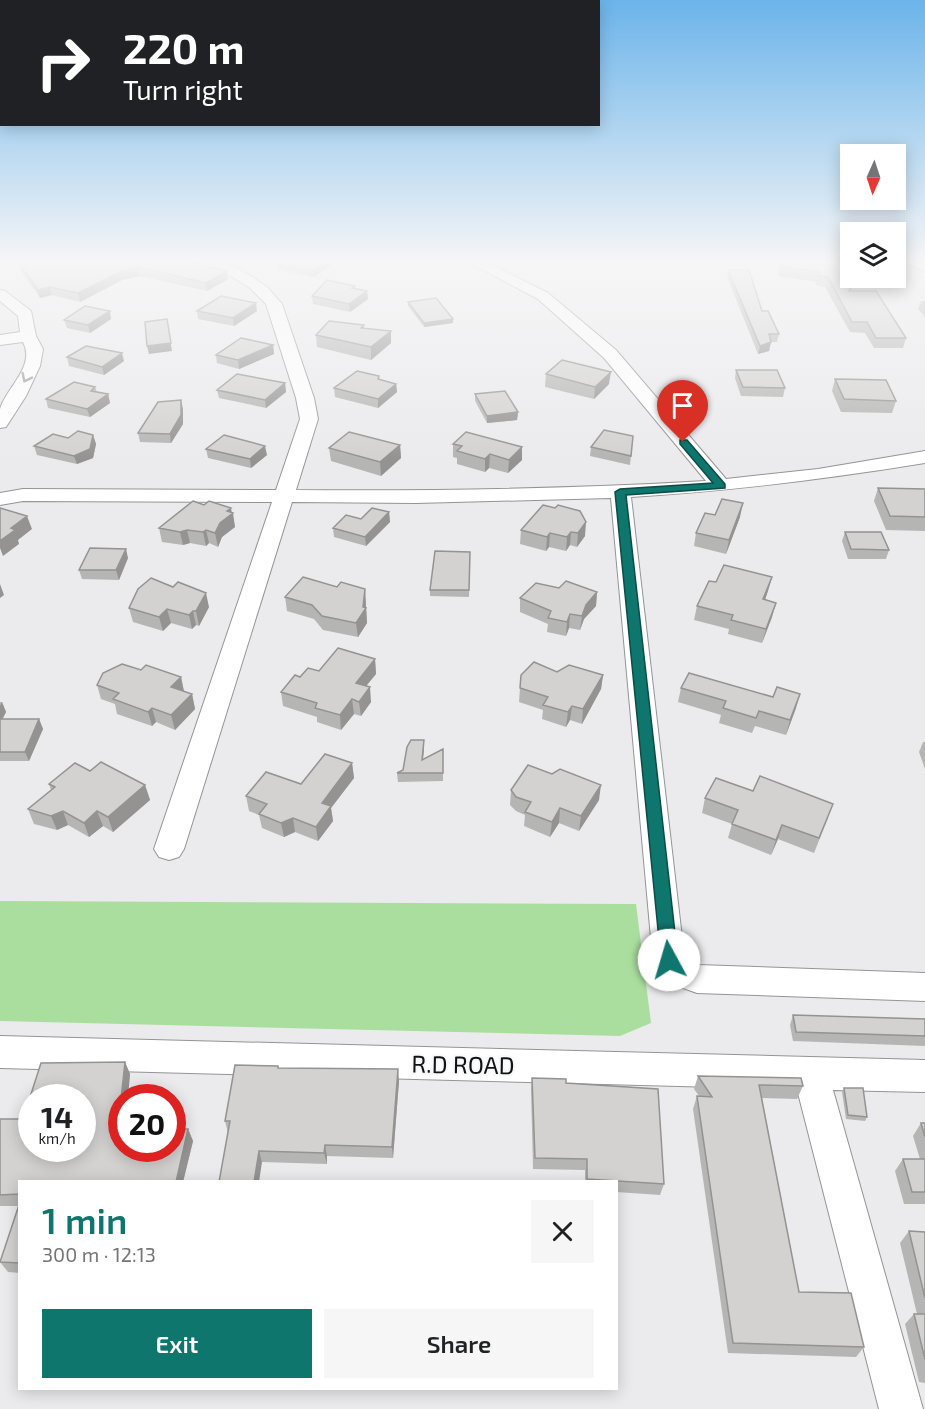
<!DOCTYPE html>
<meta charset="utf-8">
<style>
body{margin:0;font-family:"Exo 2",sans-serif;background:#f6f6f6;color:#202124;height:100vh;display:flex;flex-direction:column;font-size:22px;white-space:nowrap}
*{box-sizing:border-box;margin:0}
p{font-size:20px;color:#757577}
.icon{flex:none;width:33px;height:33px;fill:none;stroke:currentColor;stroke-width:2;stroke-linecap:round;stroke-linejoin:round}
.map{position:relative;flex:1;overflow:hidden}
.details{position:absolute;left:18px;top:1180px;width:600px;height:210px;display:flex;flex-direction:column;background:#fff;border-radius:0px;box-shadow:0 3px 15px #0003}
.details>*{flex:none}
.banner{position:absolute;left:0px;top:0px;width:600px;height:126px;box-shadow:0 3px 15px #0003;background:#202124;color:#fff;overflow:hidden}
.needle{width:39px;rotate:183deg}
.fabs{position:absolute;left:840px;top:144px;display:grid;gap:12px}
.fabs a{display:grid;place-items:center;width:66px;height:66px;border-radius:0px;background:#fff;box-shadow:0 3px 15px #0003;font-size:30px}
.speed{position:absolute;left:18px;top:1084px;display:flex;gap:12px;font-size:30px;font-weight:700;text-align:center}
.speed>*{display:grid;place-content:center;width:78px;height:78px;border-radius:50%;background:#fff;box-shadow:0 3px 15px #0003;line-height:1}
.speed small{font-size:15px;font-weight:400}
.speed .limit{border:9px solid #d22;background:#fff;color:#111}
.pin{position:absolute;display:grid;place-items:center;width:51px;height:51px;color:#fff;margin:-62px -26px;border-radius:50% 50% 50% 0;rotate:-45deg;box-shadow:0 0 6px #0007}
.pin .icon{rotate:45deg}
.me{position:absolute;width:66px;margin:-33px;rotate:354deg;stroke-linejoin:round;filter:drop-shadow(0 0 4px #0008)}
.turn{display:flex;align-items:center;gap:21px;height:126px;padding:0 24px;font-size:27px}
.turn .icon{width:78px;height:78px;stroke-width:2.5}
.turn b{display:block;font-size:42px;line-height:51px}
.round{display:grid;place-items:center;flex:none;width:63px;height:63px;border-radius:0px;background:#f6f6f6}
.head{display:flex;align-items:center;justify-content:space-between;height:102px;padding:0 24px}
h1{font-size:36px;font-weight:600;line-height:45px;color:#0f766e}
.action{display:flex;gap:12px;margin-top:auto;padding:12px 24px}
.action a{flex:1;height:69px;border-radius:0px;background:#0f766e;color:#fff;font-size:24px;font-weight:600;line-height:69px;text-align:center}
.action a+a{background:#f6f6f6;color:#202124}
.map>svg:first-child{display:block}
</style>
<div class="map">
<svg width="925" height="1409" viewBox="0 0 925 1409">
<rect width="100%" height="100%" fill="#ebebed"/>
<path fill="#aade9e" d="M0 901 636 904 651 1023 620 1036 0 1021Z"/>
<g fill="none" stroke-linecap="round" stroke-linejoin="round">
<g stroke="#949496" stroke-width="2">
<path id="minor" d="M208 262H225L253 277 268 288 282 304 314 398 318 419 296 490C433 491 570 489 706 481L604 358 538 299 468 262H486L548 293 616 350 726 479 818 469 925 451V463C827 479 730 491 631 497L684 955 690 962 698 965 925 973V1001L697 993C675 985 664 983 653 960L611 498 416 503 292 502 184 849 179 857 169 860 159 857 154 849 272 502 23 501 0 505V493L23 489 276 490 300 419 296 398 266 304 250 288Z
M907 262H925V272Z
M0 290 5 291 31 311 36 336 43 349 40 366 26 396 6 427 0 428C0 423 0 414 0 409 6 388 36 366 23 342L0 345V335L20 332 18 316 0 301Z
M0 1036 925 1060V1092L833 1090 923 1409H879L797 1089 0 1068Z"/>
</g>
<use href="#minor" fill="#fff" fill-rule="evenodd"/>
</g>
<path fill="#b5b5b3" d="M18 262H207L199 265 228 279 207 291 140 276 122 280 80 302 52 295 40 298 19 268Z
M282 262H336L313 277 279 270 278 264Z
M780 266 856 278 851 291 906 338 903 348H874L865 333 850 332 825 287 816 285 817 282 778 276Z
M728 270 779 334 777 342H771L769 351 758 354 727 277Z
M355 286 356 289 367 291 368 299 350 312 313 304 312 296Z
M921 301H925V317L918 309Z
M408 302 453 319V323L424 327 408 306Z
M197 311H257L234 326 198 319Z
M111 319 90 333 67 328 64 320Z
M364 325V328L391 331V343L371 360 317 347 316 335Z
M273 345 274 354 239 369 217 363 216 355Z
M67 357 124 361 104 375 69 366Z
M736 370 785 388 783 397 741 396 735 378Z
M546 374 609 384 594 399 545 387Z
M835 379 896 401 892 413 841 412 832 391Z
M285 383 286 392 266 408 219 398 217 390Z
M396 384 397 392 378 408 335 397 334 388Z
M95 387 97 392 108 394 110 403 90 417 48 408 46 399Z
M475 394 518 412 517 420 487 423 475 401Z
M183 409V424L171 443 140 442 138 433Z
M93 435 96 444 93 458 77 464 37 455 34 446 68 438Z
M633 436 630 465 590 456 591 447Z
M453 444 522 447V460L508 473 489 468 485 472 457 464V458L453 457Z
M400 445 401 458 381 476 331 461 329 448Z
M206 449 267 455 251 468 208 458Z
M878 488 925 489V531L886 530 874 501Z
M543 505 585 536 577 547 570 545 566 551 549 547 546 551 520 544 521 530Z
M389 512 390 522 366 546 334 537 333 528 361 519Z
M232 513 235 527 222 537 218 547 209 543 206 546 190 543 183 545 162 542 159 528Z
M715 515 740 517 726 554 694 546 696 533Z
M845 532 889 550 886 559H848L842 541Z
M470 552 469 597 430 596V590Z
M128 558 119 580 82 579 79 570Z
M772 577 765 600 772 617 762 643 728 634 729 629 694 620 697 606 716 582Z
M337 587 365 589 367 623 358 637 323 630 314 619 287 611 285 597Z
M559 588 597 592 596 606 584 619 580 630 569 628 566 636 547 632 548 624 520 612V598Z
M209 607 199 626 196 625 192 629 171 623 163 631 133 622 129 608Z
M375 659 376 674 366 686 371 702 361 716 354 714 341 730 317 722V717L283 706 281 692 300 677 319 671Z
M141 670 181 677 184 691 192 694 195 709 175 730 156 722 152 726 117 714 115 704 101 699 97 685Z
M557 672 603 675 601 689 582 724 570 720 566 727 542 719 543 710 519 702 520 688Z
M681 688 796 708 786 735 755 726 752 733 719 723 721 715 678 702Z
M0 702H2L6 712 2 719H39L43 729 29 761H0Z
M424 740 423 760 443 749V781L398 782 397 773 403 770Z
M923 742H925V769L919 752Z
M352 763 354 778 331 808 333 821 318 841 295 832 284 837 262 828 259 815 249 811 246 796 301 784Z
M90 771 145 785 150 800 113 832 103 826 89 837 68 825 57 830 34 824 28 809 51 790 49 784Z
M511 790 599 800 579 831 559 823 550 837 524 826 525 815 516 811 510 805Z
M705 798 828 818 814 853 778 839 771 855 728 838 732 824 702 813Z
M793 1015 925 1019V1046L793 1041 790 1025Z
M125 1062 130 1074 122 1149 188 1129 193 1141 183 1182H20V1273L8 1272 0 1262 18 1206H0V1119H23Z
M279 1068 399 1081 393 1158 327 1156V1164L262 1162 228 1133 225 1121Z
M698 1076 803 1086 797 1099 762 1098 799 1292 864 1347 856 1357 728 1353 693 1109 697 1096H699L694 1089Z
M532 1078 566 1083 664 1184 660 1195 616 1192V1182H585V1170L533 1169 531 1090Z
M844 1088 867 1117 865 1121 846 1119 842 1092Z
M921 1123H925V1204H904L895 1171 903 1159H920L913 1136Z
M909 1231 925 1232V1383L919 1382 905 1324 914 1314H917L900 1243Z"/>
<path fill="#949392" d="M181 262H207L182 269Z
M326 262H336L313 277V271Z
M138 267 140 276 122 280 80 302 78 293 120 272Z
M227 271 228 279 207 291 206 283Z
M855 278H856L846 301 849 291Z
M50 287 52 295 40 298 38 290Z
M367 291 368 299 350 312 349 304Z
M256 303 257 311 234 326 233 318Z
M110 311 111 319 90 333 88 325Z
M453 319V323L424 327V323Z
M168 327 172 351 149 354 147 346Z
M391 331V343L371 360V347Z
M771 342 769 351 758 354 760 346Z
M273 345 274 354 239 369 238 360Z
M122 353 124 361 104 375 102 367Z
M611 372 609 384 594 399 595 387Z
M285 383 286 392 266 408 265 400Z
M396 384 397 392 378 408V399Z
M108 394 110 403 90 417 87 409Z
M181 400 183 409V424L171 443 170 434Z
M518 412 517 420 487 423V416Z
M93 435 96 444 93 458 77 464 74 456Z
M400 445 401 458 381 476 380 462Z
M265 446 267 455 251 468 250 459Z
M522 447V460L508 473 509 460Z
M490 454 489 468 485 472V459Z
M743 503 740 517 726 554 729 540Z
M231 508 232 514 233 513 235 527 222 537 218 547 215 533 227 511Z
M389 512 390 522 366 546 365 537Z
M27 516 32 529 18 540 19 544 3 556 0 548V541L11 528Z
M586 522 585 536 577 547 578 533Z
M187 530 190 543 183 545 180 532Z
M206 530 209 543 206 546 203 532Z
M571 532 570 545 566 551 567 537Z
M550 533 549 547 546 551 547 537Z
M126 549 128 558 119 580 116 570Z
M772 577 768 591 760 614 763 599Z
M0 584 4 595 0 598Z
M365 589 367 623 358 637 356 623 363 607Z
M597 592 596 606 584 619 580 630 582 616 586 605Z
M206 593 209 607 199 626 196 611Z
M776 603 772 617 762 643 766 629Z
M167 609 171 623 163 631 159 617Z
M193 611 196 625 192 629 189 615Z
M570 614 569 628 566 636 567 622Z
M375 659 376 674 357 697 356 683Z
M603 675 601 689 582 724 583 709Z
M181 677 184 692 171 687Z
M370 687 371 702 361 716 359 702Z
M192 694 195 709 175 730 171 715Z
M800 694 796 708 786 735 790 720Z
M352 699 354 714 341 730 340 715Z
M2 702 6 712 0 724V706Z
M572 706 570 720 566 727 568 712Z
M152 708 156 722 152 726 148 712Z
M39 719 43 729 29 761 25 752Z
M424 740V749L422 769V760Z
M352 763 354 778 331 808 333 821 318 841 316 827 322 803Z
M145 785 150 800 113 832 108 817Z
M601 785 599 800 579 831 581 816Z
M560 808 559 823 550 837 552 822Z
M63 811 68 825 57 830 51 816Z
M97 811 103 826 89 837 84 823Z
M293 818 295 832 284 837 281 823Z
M782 825 778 839 771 855 776 840Z
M125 1062 130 1074 128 1098H122V1135L118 1127Z
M398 1069 399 1081 393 1158 392 1147Z
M188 1129 193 1141 183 1182H176Z
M325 1145 327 1156V1164L324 1153Z
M259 1151 262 1162 259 1182H254Z"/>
<path fill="#d3d2d0" stroke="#949392" stroke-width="1.5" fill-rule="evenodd" d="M18 262H187L227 271 206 283 138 267 120 272 78 293 50 287 38 290Z
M282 262H326L313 271 278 264Z
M782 262H850V278H855L849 291H876L906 338H876L867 322H852L828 277 818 276 820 272 780 266Z
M728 270H749L762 311H768L779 334H769L771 342 760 346Z
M327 280 355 286 352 288 367 291 349 304 312 296Z
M221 296 256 303 233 318 197 311Z
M436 298 453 319 424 323 408 302Z
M85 306 110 311 88 325 64 320Z
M167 319 171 343 147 346 145 322Z
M329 321 364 325 361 328 391 331 371 347 316 335Z
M241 338 273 345 238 360 216 355Z
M86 346 122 353 102 367 67 357Z
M562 360 611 372 595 387 546 374Z
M736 370H777L785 388 743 387Z
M357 371 379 376 378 379 396 384 378 399 334 388Z
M237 374 285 383 265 400 217 390Z
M835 379 886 380 896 401 844 399Z
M74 382 95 387 91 391 108 394 87 409 46 399Z
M505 391 518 412 487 416 475 394Z
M181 400V415L170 434 138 433 158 402Z
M604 430 633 436 631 456 591 447Z
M78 431 93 435 90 449 74 456 34 446 53 434 68 438Z
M349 432 400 445 380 462 329 448Z
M466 432 522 447 509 460 490 454 485 459 457 451 462 446 453 444Z
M224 435 265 446 250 459 206 449Z
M878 488 925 489V517L890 516Z
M722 499 743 503 729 540 696 533 705 513 715 515Z
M193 501 204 505 209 501 231 508 227 511 233 513 220 523 215 533 206 530 203 532 187 530 180 532 159 528Z
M543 505 555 508 558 505 580 511 586 522 578 533 571 532 567 537 550 533 547 537 521 530Z
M0 508 27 516 11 528 15 530 0 541Z
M372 508 389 512 365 537 333 528 346 515 361 519Z
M845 532H881L889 550 851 549Z
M90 548 126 549 116 570H79Z
M435 551 470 552 469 590H430Z
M724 565 772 577 763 599 776 603 766 629 731 620 733 615 697 606 709 581 716 582Z
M303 577 337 587 341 582 365 589 363 607 366 608 356 623 322 616 312 605 285 597Z
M151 578 173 587 178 582 206 593 196 611H193L189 615 167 609 159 617 129 608 138 589Z
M566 581 597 592 586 605 582 616 570 614 567 622 548 618 551 611 520 598 536 583 559 588Z
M338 648 375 659 356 683 370 687 359 702 352 699 340 715 315 708 317 703 281 692 295 675 300 677 308 668 319 671Z
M534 662 557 672 569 665 603 675 583 709 572 706 568 712 543 705 548 697 520 688 521 675Z
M122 664 141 670 146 665 181 677 171 687 192 694 171 715 152 708 148 712 113 699 119 693 97 685 103 673Z
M689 673 773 697 777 687 800 694 790 720 759 711 756 718 723 708 726 701 681 688Z
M0 719H39L25 752H0Z
M411 740H424L422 760 443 749V773H397L403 770 407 747Z
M325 754 352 763 322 803 331 806 316 827 293 818 281 823 259 814 267 804 246 796 266 772 301 784Z
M101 762 145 785 108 817 97 811 84 823 63 811 51 816 28 809 55 787 49 784 75 763 90 771Z
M528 765 552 774 560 769 601 785 581 816 560 808 552 822 525 812 531 802 516 797 511 790Z
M760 776 833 804 819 838 782 825 776 840 732 824 738 810 705 798 716 778 753 791Z
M793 1015 925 1019V1036L796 1032Z
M125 1062 118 1127H122V1149H172V1129H188L176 1182H20V1194L0 1195V1119H23L41 1063ZM32 1098H82V1149H32Z
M235 1065 278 1066V1068L398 1069 392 1147 325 1145 324 1153 259 1151 254 1182H219L230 1121H225Z
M698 1076 801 1078 803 1086 759 1085 799 1292 851 1293 864 1347 733 1343 697 1096 712 1097Z
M532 1078 566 1079V1083L658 1089 664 1184 587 1179V1159L535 1158Z
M844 1088H863L867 1117 848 1115Z
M921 1123H925V1137Z
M903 1159H925V1192H912Z
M20 1202V1263L0 1262Z
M909 1231 925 1232V1298Z
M914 1314H925V1359Z"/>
<defs><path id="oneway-chevron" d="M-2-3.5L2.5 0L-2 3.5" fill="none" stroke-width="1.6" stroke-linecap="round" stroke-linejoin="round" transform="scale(1.5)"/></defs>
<use stroke="#a0a0a1" href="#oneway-chevron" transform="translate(26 378) rotate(116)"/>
<linearGradient id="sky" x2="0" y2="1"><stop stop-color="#6bb4ea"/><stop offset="0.57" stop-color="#f6f6f7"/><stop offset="1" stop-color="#f6f6f7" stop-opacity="0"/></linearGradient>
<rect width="925" height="459" fill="url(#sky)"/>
<path fill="#0f766e" stroke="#0a4d48" stroke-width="1.5" d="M680 440H687L725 484V488L626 495 678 960 675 965 669 967 663 965 661 960 615 492 620 489 713 483 680 444Z"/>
<g text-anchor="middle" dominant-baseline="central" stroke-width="4.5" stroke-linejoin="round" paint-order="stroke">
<g font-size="24" fill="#121213" stroke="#f8f9fa">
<text transform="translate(463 1064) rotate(1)">R.D ROAD</text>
</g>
</g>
</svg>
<div class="fabs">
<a><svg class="needle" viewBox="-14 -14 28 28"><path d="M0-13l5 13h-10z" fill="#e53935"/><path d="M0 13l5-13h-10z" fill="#757577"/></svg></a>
<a><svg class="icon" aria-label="layers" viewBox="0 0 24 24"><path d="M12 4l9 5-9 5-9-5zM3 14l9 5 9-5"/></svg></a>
</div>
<div class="speed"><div>14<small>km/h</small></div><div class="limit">20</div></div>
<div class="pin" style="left:683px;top:442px;background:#d93025"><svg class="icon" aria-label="arrive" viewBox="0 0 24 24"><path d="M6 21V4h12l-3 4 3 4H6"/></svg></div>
<svg class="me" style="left:669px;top:960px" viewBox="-20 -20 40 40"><circle r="19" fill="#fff"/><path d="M0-13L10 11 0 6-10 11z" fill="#0f766e"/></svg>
<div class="banner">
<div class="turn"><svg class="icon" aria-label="right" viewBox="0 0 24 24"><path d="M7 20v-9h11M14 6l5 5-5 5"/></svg><div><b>220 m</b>Turn right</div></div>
</div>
<section class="details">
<div class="head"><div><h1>1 min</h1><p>300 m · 12:13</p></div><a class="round"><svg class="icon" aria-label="close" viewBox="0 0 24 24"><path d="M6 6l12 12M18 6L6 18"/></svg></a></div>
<div class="action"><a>Exit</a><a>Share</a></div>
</section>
</div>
